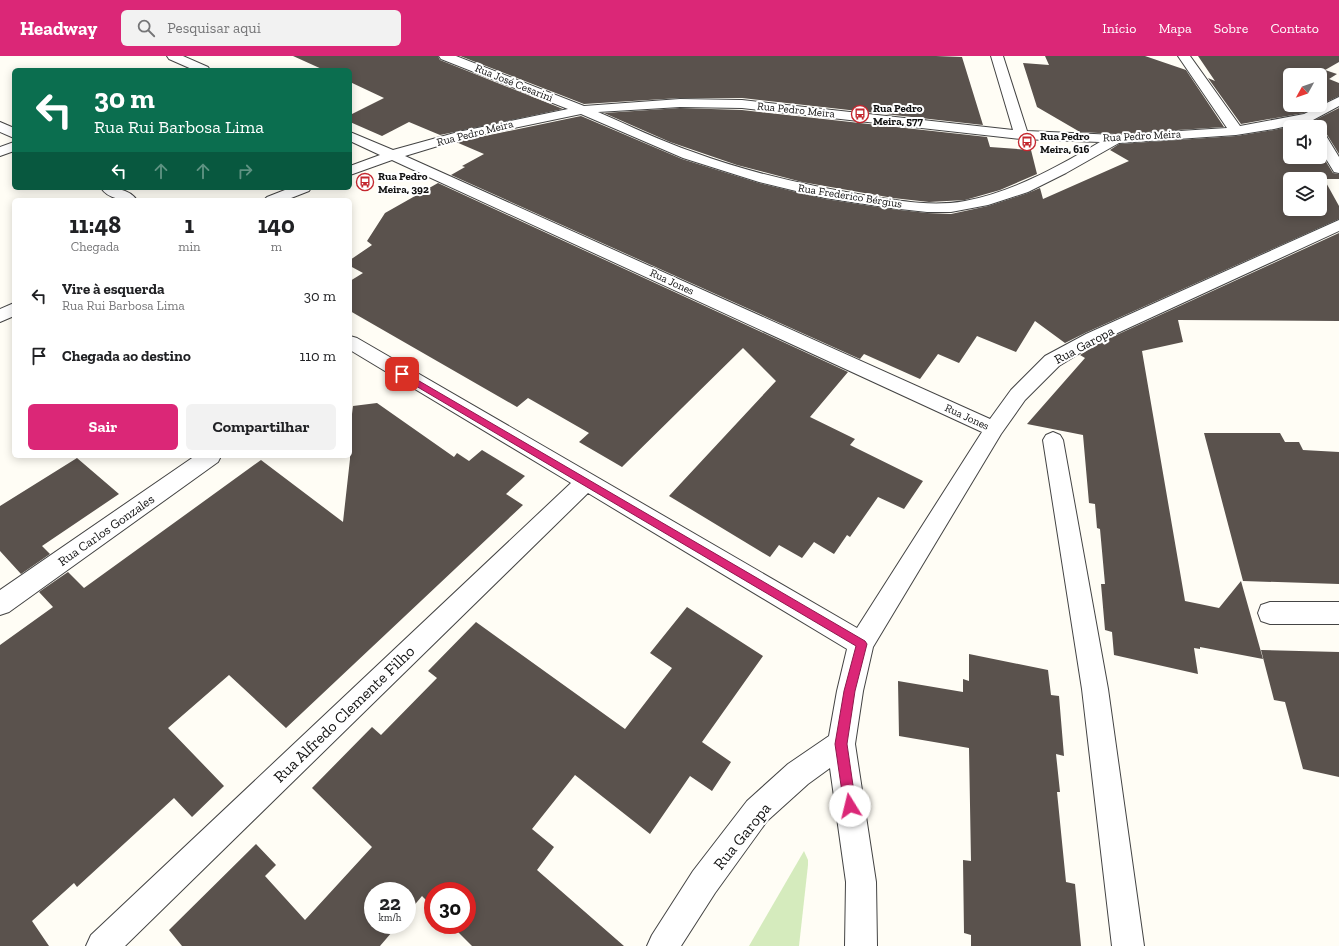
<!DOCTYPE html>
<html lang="pt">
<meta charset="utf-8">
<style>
body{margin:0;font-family:"Zilla Slab",serif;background:#f2f2f2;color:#202124;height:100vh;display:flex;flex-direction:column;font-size:15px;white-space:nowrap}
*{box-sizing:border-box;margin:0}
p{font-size:13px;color:#757577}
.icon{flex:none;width:22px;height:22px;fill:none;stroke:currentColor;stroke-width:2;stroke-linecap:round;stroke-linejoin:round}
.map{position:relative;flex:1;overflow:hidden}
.side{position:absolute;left:12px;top:142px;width:340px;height:260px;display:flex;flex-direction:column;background:#fff;border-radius:6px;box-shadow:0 2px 10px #0003}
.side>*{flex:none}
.hud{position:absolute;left:12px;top:12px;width:340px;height:122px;border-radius:6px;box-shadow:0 2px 10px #0003;background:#0b6e4f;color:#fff;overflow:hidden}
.needle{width:26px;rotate:230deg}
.controls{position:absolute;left:1283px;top:12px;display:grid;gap:8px}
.controls a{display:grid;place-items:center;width:44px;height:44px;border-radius:6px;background:#fff;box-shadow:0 2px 10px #0003;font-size:20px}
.speed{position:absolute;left:364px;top:826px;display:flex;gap:8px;font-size:20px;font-weight:700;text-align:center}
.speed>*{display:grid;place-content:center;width:52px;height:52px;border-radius:50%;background:#fff;box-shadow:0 2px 10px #0003;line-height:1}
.speed small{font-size:10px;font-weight:400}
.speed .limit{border:6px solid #d22;background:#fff;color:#111}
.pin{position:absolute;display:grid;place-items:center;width:34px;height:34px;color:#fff;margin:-17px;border-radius:8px;box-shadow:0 2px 6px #0006}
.me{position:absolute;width:44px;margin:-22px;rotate:351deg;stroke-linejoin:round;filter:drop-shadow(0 0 3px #0008)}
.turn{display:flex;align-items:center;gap:14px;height:84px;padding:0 16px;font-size:18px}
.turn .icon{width:52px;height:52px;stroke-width:2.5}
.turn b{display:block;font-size:28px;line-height:34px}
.lanes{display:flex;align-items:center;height:38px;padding:0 16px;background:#0003;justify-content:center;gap:20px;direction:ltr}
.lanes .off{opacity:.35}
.eta{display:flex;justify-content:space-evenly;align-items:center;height:68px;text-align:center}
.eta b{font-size:24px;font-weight:800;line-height:28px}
.primary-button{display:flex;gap:8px;margin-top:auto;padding:8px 16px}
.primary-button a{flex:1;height:46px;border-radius:6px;background:#db2777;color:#fff;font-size:16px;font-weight:800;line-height:46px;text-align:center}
.primary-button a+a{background:#f2f2f2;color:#202124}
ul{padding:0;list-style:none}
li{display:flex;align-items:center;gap:12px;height:60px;padding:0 16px}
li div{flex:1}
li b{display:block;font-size:15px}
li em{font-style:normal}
header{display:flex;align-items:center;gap:24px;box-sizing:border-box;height:56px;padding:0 20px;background:#db2777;color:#fff}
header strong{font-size:19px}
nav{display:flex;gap:22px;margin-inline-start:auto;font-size:14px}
.search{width:280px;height:36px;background:#f2f2f2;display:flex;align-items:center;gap:10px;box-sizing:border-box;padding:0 14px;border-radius:6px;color:#757577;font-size:15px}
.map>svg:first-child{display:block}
</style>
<header>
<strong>Headway</strong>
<div class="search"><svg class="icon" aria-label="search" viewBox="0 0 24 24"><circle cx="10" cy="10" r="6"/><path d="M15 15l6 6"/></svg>Pesquisar aqui</div>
<nav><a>Início</a><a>Mapa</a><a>Sobre</a><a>Contato</a></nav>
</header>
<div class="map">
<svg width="1339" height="890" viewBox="0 0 1339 890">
<rect width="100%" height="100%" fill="#fffdf5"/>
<path fill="#d5ebbd" d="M804 795 808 804V809L799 890H749Z"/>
<path fill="#5a524d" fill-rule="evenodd" d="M293 0H438L440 4 563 53 440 79 409 66 382 80 350 66V59L384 42 350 26V14H324Z
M460 0H936L962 1 983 69 742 42H680L584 48Z
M1045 0H1145L1186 14 1224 71 1116 78 1080 76 1037 51 1023 7 1049 9Z
M1198 0H1339V6L1325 14 1337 18 1329 23 1339 27V40L1320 49V19H1290V49H1319L1304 57 1241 68 1208 22 1215 25Z
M680 52 742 54 987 81 990 91 1031 94 1037 118 1000 134 965 144 929 146 893 142 802 126 737 109 670 86 604 57Z
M1339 52V98L1326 77 1320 76V71H1290V101H1320V96L1333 117 1339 118V123H1324L1339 150V163L1085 277 1065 287 1035 265 1016 296 977 280 959 307 938 298 920 323 864 298 860 303 451 119 465 111 462 110 484 98 456 86 581 60 682 103 759 127 825 143 891 153 927 157 951 158 988 150 1028 137 1040 132 1043 143 1129 105 1110 94 1119 88 1236 80 1274 74 1313 65ZM1290 123H1320V153H1290Z
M438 127 848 316 810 361 855 383 850 389 923 425 904 453 878 441 850 481 847 479 834 498 814 486 802 502 779 489 770 501 669 440 776 325 743 292 622 411 579 386 589 377 528 342 517 351 350 255V225L363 217 350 210V204L372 189 367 185 385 157Z
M1339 177V265L1178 264 1183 286 1142 295 1185 545 1219 552 1241 525 1263 603 1200 591V593L1194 592 1198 618 1114 599 1112 576 1105 574 1101 528H1105L1100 473 1097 472 1095 448 1089 447 1083 379 1027 368 1085 302 1080 299 1099 287Z
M377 347 454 401 457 397 469 405 482 394 525 420 506 438 523 449 286 672 229 619 168 672 224 730 192 761 174 742 77 831 74 827 32 865 49 890H0V589L53 551 39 536 68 516 84 532 261 404 343 466 350 403V358H352L353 350Z
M1204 377H1280L1285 386H1299L1303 394 1339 396V528L1243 525Z
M77 402 119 438 42 490 50 498 21 518 0 495V450Z
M687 551 763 600 702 686 731 706 712 735 690 720 650 778 575 719 532 773 554 791 537 814 624 890H472L451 869H467V835H433V851L422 840 407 858V835H373V869H398L380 890H182L169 874 256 788 276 809 265 820 305 864 372 791 312 732 372 671 381 679 437 622 428 615 476 566 625 673 672 612 650 597Z
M1261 594 1339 596V721L1303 713 1285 646 1274 644Z
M969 598 1048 614 1051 639 1059 640 1064 700 1056 698 1060 736H1057L1066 826 1075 828 1081 890H971V879L964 877 963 804 971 805 969 692 899 680 898 625 963 636V623L969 625Z"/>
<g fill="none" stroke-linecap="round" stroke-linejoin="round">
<g stroke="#444" stroke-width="2">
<path id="minor" d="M167 0H183L208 11 210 14H194L169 3Z
M439 0H456L584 50 680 43 742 44 1013 74 991 0H1003L1027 75 1116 79 1227 72 1178 0H1190L1240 70 1304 58 1339 41V50L1313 64 1274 73 1236 79 1119 87 1066 117 1028 136 988 149 951 156H927L891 152 825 142 759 126 683 102 581 58 461 83 405 100 990 363 1011 334 1045 300 1086 278 1339 164V175L1098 286 1059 310 1025 344 1001 378 873 591 863 635 855 688 876 826 877 890H845L846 826 830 712 808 728 767 765 715 837 681 890H647L652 879 693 815 747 745 788 708 829 680 837 635 847 593 588 437 125 890H86L91 879 571 427 350 294V280L357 282 857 572 982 376 392 104 350 119V110L380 99 350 85V76L393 94 458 76 568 53 441 3ZM680 51 742 52 1021 83 1100 86C1057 111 1013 136 965 145 933 151 900 145 869 140 809 130 750 117 693 96 661 85 630 70 598 56Z
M0 66 14 72V82L0 76Z
M1320 77 1325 78 1339 101V117L1334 116 1320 93Z
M14 86V95L0 100V91Z
M101 132C114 132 128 132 137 144 124 144 109 144 101 132Z
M290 132H311L309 135 286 144H264L267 141Z
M14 247V260L0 266V253Z
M1053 376 1060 379 1063 384 1108 633 1144 890H1112L1082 633 1043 384 1046 379Z
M195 400H221L218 406 9 556 0 559V534Z
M1270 546H1339V568H1270L1261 565 1258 557 1261 549Z"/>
</g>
<use href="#minor" fill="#fff" fill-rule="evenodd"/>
</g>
<path fill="#db2777" stroke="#8e194d" d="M402 315 865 585 867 588 855 635 847 688 856 750 855 755 850 756 846 755 844 750 835 688 844 635 856 590 399 320 398 318Z"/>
<defs>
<g id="bus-ring" transform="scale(0.9)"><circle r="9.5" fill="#fff" stroke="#c4262e" stroke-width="1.5"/><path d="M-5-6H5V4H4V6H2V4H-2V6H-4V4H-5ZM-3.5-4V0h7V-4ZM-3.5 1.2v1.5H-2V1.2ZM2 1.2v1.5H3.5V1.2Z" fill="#c4262e"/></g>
</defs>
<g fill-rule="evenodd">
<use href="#bus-ring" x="860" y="58"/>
<use href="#bus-ring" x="1027" y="86"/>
<use href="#bus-ring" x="365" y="126"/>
</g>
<g text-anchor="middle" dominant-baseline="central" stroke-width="4" stroke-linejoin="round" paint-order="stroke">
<g font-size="11" fill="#111" stroke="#fff">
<text transform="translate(514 27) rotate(22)">Rua José Cesarini</text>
<text transform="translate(796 54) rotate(6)">Rua Pedro Meira</text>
<text transform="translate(475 77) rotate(-14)">Rua Pedro Meira</text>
<text transform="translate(1142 80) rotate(-3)">Rua Pedro Meira</text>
<text transform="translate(850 140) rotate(9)">Rua Frederico Bérgius</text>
<text transform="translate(672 226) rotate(25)">Rua Jones</text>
<text transform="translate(967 361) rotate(25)">Rua Jones</text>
</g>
<g font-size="11" font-weight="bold" fill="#111" stroke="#fff" text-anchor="start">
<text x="873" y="52">Rua Pedro<tspan x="873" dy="13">Meira, 577</tspan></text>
<text x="1040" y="80">Rua Pedro<tspan x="1040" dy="13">Meira, 616</tspan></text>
<text x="378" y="120">Rua Pedro<tspan x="378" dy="13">Meira, 392</tspan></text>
</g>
<g font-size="13" fill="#111" stroke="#fff">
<text transform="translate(1084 289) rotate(-28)">Rua Garopa</text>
<text transform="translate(106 474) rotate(-35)">Rua Carlos Gonzales</text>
</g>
<g font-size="16" fill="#111" stroke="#fff">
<text transform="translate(344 658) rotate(-44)">Rua Alfredo Clemente Filho</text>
<text transform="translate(742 780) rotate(-51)">Rua Garopa</text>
</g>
</g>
</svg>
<div class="controls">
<a><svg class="needle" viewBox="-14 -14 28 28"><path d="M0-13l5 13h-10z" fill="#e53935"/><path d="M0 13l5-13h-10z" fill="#757577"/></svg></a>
<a><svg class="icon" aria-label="sound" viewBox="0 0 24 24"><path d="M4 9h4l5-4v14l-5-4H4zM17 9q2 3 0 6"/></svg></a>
<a><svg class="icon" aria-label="layers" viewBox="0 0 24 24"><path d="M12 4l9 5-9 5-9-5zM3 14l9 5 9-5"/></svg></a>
</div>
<div class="speed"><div>22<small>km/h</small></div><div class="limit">30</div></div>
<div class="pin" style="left:402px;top:318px;background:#d93025"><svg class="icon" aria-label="arrive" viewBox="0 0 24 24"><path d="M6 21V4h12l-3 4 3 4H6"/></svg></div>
<svg class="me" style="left:850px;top:750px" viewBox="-20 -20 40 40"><circle r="19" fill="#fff"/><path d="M0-13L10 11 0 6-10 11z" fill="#db2777"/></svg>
<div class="hud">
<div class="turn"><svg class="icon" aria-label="left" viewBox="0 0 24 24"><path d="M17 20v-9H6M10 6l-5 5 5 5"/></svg><div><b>30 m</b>Rua Rui Barbosa Lima</div></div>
<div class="lanes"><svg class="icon" aria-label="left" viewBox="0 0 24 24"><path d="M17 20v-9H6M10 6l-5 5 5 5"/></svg><svg class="icon off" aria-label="ahead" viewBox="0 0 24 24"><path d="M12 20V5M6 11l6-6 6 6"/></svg><svg class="icon off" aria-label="ahead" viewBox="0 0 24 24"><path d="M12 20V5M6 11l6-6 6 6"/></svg><svg class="icon off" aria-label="right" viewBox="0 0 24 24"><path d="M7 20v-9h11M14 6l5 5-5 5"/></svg></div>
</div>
<section class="side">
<div class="eta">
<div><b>11:48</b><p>Chegada</p></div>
<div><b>1</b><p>min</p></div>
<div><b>140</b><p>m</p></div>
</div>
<ul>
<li><svg class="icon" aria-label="left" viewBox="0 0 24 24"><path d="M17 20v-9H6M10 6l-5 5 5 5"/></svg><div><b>Vire à esquerda</b><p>Rua Rui Barbosa Lima</p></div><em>30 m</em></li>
<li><svg class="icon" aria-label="arrive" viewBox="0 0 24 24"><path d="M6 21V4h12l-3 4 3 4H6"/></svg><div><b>Chegada ao destino</b></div><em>110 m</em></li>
</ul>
<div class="primary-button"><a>Sair</a><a>Compartilhar</a></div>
</section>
</div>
